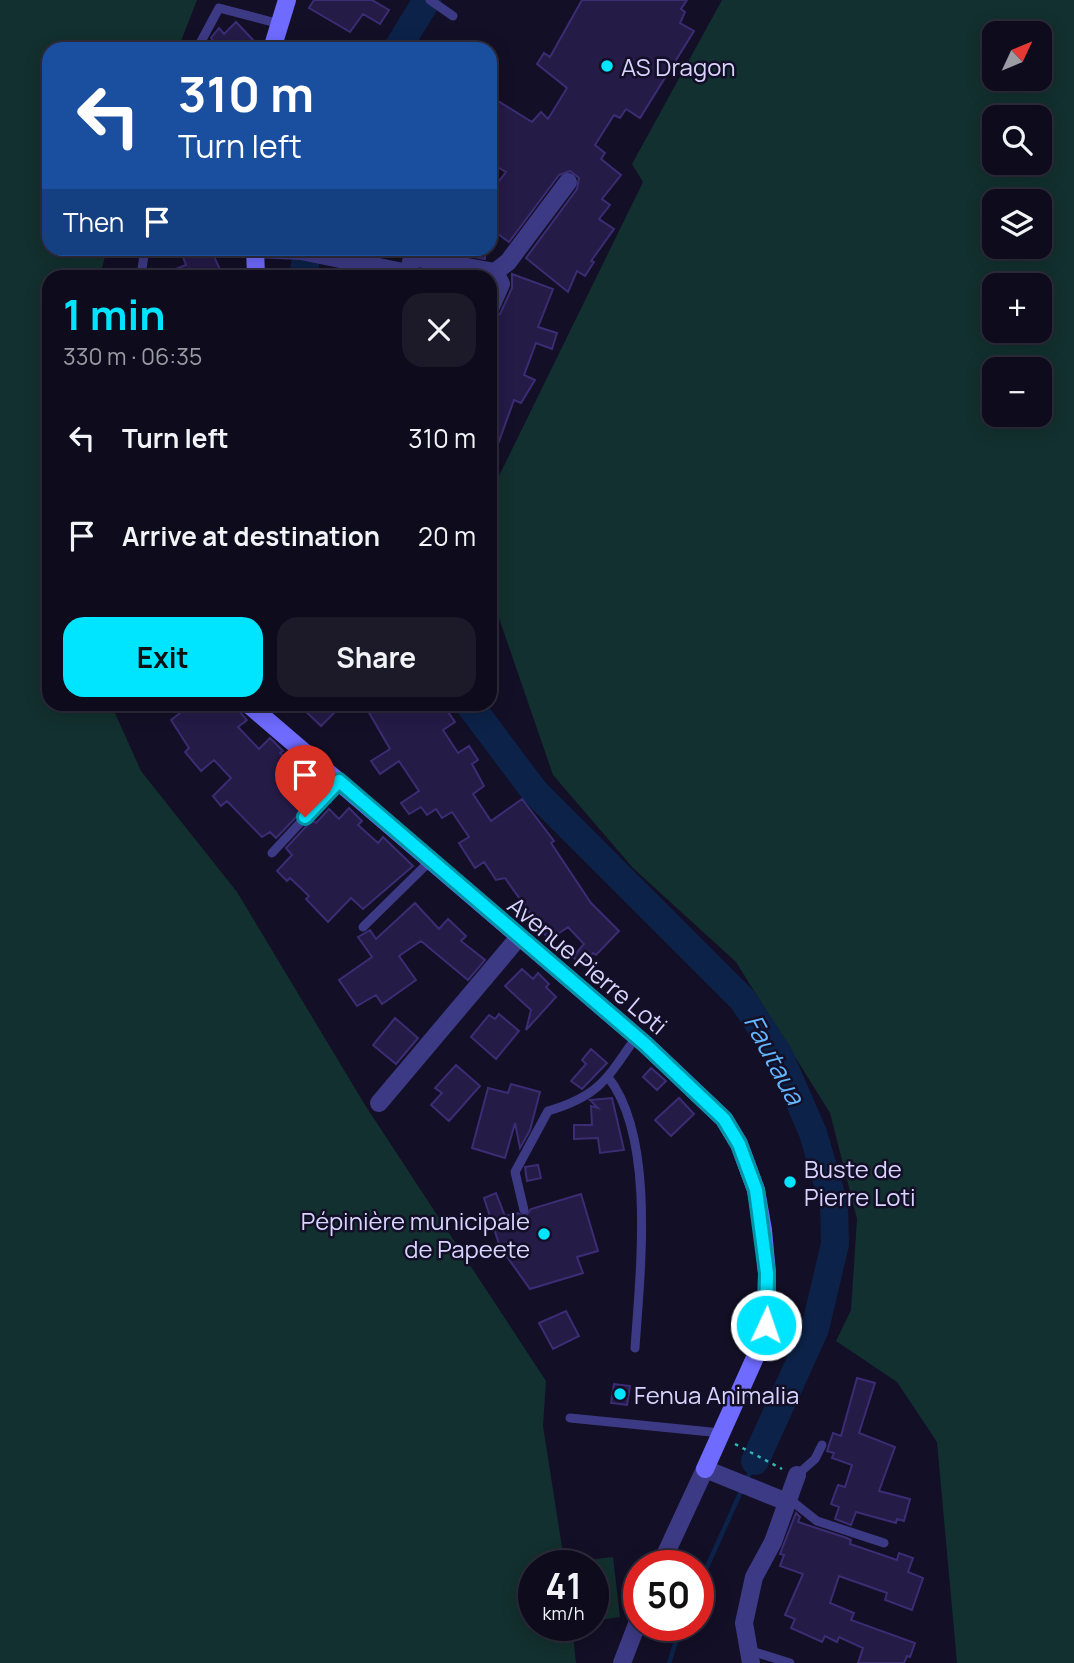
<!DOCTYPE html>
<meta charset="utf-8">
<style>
body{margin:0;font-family:Manrope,sans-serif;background:#1c1929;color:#f1f3f6;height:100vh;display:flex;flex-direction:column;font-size:26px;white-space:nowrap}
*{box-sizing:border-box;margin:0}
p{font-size:23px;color:#9b9ba3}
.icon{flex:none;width:38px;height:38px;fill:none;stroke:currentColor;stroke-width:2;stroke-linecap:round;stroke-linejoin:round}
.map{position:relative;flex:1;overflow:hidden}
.details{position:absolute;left:42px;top:270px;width:455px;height:441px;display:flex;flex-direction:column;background:#0e0b1c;border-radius:21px;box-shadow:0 4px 18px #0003,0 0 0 2px #2e2b3b}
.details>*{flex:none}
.hud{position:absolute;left:42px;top:42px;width:455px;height:214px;border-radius:21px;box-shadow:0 4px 18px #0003,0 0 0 2px #2e2b3b;background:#1a4fa0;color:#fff;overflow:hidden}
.needle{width:46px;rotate:46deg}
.tools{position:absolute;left:982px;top:21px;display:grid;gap:14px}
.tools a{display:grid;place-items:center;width:70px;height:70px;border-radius:14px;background:#0e0b1c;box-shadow:0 4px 18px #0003,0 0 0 2px #2e2b3b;font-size:35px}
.speed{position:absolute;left:518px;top:1550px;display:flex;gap:14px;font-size:35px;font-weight:700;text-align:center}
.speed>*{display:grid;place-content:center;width:91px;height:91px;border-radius:50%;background:#0e0b1c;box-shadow:0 4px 18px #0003,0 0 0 2px #2e2b3b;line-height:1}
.speed small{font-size:18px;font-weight:400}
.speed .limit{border:10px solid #d22;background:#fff;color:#111}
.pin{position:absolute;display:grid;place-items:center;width:60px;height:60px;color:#fff;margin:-72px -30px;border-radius:50% 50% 50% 0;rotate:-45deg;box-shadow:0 0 7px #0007}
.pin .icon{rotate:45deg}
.me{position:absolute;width:77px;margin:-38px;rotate:3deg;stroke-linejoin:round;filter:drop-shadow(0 0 5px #0008)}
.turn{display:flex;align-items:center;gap:24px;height:147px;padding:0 21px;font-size:32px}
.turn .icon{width:91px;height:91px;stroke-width:2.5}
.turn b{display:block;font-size:49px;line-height:60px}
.then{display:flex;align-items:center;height:66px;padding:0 21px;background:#0003;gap:14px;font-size:26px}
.round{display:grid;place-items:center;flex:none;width:74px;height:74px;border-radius:21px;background:#1c1929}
.head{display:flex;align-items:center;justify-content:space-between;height:119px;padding:0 21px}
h1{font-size:42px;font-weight:700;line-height:52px;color:#00e5ff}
.action{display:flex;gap:14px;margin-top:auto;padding:14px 21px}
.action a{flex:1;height:80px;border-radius:21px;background:#00e5ff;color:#111;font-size:28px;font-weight:700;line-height:80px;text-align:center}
.action a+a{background:#1c1929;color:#f1f3f6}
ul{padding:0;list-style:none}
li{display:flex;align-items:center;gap:21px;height:98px;padding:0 21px}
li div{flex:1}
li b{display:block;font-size:26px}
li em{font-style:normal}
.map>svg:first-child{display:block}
</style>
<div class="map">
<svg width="1074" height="1663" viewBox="0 0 1074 1663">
<rect width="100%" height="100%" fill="#130f26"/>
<path fill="#12302f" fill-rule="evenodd" d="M0 0H197L178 49H49V248L107 249 100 276H49V704H111L141 771 237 892 365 1105 546 1381 543 1426 565 1566H534V1626H572L576 1663H0Z
M722 0H1074V1663H957L937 1442 897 1382 836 1341 851 1310 857 1219 830 1113 736 962 633 868 553 775 490 592V526L495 484 643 182 632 164ZM994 33H1040V79H994ZM994 117H1040V163H994ZM994 201H1040V247H994ZM994 285H1040V331H994ZM994 369H1040V415H994Z
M613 1557 620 1617 593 1621V1566H580V1561Z"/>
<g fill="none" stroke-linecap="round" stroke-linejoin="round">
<path stroke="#0c2248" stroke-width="4.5" d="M746 1481 755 1461
M698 1587 742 1489
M669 1663 681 1626"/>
<path stroke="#0c2248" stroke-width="28" d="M397 49 427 0
M303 276 308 248
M469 704 535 792 743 1000 779 1055 813 1133 834 1205 835 1244 815 1329 755 1461"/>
</g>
<path fill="#241b47" stroke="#3b2d73" stroke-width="2" d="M314 0H372L389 10 380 24 363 14 350 32 309 8Z
M582 0H687L681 9 685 12 680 23 694 31 640 118 626 109 620 118 614 115 595 145 605 153 601 159 621 175 602 199 610 205 599 219 614 229 591 261 594 262 585 276 577 271 568 292 526 258 577 189 579 178 570 171 559 175 509 242 490 228V214L497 206 490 200V192L506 172 490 163V96L532 122 541 112 548 119 567 88 537 64 544 53 550 57Z
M236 22 255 42 248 49H209L215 43 211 38 219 28 224 34Z
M429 248H486L485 259Z
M196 252 198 257 212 252 223 276H158L186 265 183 257Z
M512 274 553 289 538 327 557 333 552 349 536 343 524 375 535 380 521 403 514 400 490 466V320L500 314 512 288Z
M173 704H205L211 710 220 704H233L247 720 238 727 259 749 270 738 283 751 280 753 299 774 294 779 304 790 294 800 303 810 276 838 270 832 262 837 227 801 221 806 213 796 231 778 214 760 201 771 185 752 189 748 171 720 180 713Z
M298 704H343L321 726Z
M364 704H415L418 708 425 704H435L441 712 446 709 455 722 443 730 458 753 469 746 478 760 472 764 484 786 473 794 491 821 522 799 554 841 551 843 591 903 619 931 596 955 593 953 582 965 573 957 584 944 568 927 549 940 505 878 496 880 484 862 475 868 459 843 469 837 452 812 442 818 436 809 427 815 421 807 409 814 401 803 419 791 399 761 380 774 371 761 390 749Z
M349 808 362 821 358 825 378 843 383 837 413 866 363 909 351 898 328 922 306 899 309 896 290 878 287 881 277 871 292 855 286 848 312 820 316 823 329 809 339 819Z
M415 903 439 929 448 919 466 936 461 941 485 960 468 980 421 941 399 956 416 980 382 1004 376 995 357 1006 339 980 372 957 358 937 370 930 376 939Z
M522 969 533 979 538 973 549 984 546 987 556 997 526 1030 531 1010 505 986Z
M499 1014 519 1031 496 1059 471 1037 489 1015 495 1019Z
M395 1018 418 1038 396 1064 373 1045Z
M591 1049 607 1063 582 1089 571 1081 586 1064 582 1060Z
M456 1065 480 1086 449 1121 431 1105 442 1093 435 1088Z
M651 1068 666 1081 657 1090 643 1077Z
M511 1084 540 1092 530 1130 520 1148 515 1123 505 1158 472 1148 488 1088 508 1093Z
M612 1098 624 1150 600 1153 598 1138 574 1139V1125H592L591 1106 598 1108 590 1100Z
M679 1098 694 1114 671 1136 655 1120Z
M538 1165 541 1178 527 1181 525 1167Z
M496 1193 505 1216 518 1213 525 1217 531 1209 581 1194 598 1251 577 1257 583 1273 530 1289 500 1247 484 1198Z
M566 1311 579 1336 553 1349 539 1323Z
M857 1378 875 1383 859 1433 895 1447 879 1491 910 1499 904 1521 897 1519 896 1523 856 1512 851 1525 835 1519 839 1507 831 1504 838 1485 845 1487 852 1465 832 1458 834 1453 827 1451 833 1433 841 1436Z
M614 1384 630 1386 627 1405 611 1403Z
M796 1513 800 1517 798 1522 847 1538 851 1540 850 1544 897 1560 899 1553 913 1558 908 1572 923 1578 912 1610 885 1600 887 1593 839 1576 830 1603 854 1613 851 1620 915 1643 910 1657 907 1656 904 1663H858L863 1648 839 1637 837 1642 825 1636 822 1642 791 1628 795 1619 785 1615 803 1574 780 1566 784 1555 780 1554Z"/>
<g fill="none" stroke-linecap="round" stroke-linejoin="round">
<path stroke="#2fb8b0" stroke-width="2.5" stroke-dasharray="3.5 5" stroke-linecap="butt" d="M735 1444 782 1469"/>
<path stroke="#3d3a85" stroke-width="9" d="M430 0 453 16
M197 49 219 8 280 24
M141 276 145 248
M272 853 339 781
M363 927 430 861
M608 1077C656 1138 640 1273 635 1348
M524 1210 515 1172 548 1111C599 1096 607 1079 636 1037
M570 1418 721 1433
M797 1475 815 1459 822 1445
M788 1498 817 1521 884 1543
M748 1650 790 1663"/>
<path stroke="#3d3a85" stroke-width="18" d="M255 249 301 251 408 273
M495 272 508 262 568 182
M408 276 412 257 495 272 501 284 490 309
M379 1103 519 937
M660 1566 705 1469 787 1502
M622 1663 639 1619
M751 1663 744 1623 754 1577 773 1542 797 1475"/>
<path stroke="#6f6bff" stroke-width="18" d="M272 49 287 0
M255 248 256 276
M248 704 645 1044 724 1119 739 1144 756 1190 763 1230 767 1273 766 1325 758 1351 705 1469"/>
</g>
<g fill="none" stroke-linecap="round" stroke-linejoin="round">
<g stroke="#0095a6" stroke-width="18">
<path id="route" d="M305 817 339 781 645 1044 724 1119 739 1144 756 1190 767 1273 766 1325"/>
</g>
<use href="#route" stroke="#00e5ff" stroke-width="12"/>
</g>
<g fill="#00e5ff" stroke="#130f26" stroke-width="2.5">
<circle cx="607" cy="66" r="7"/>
<circle cx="790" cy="1182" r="7"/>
<circle cx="544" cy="1234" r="7"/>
<circle cx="620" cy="1394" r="7"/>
</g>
<g text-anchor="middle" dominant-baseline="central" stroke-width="5" stroke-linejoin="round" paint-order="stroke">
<g font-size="24" fill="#d9d4ff" stroke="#130f26" text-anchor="start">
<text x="621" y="66">AS Dragon</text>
<text x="804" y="1168">Buste de<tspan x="804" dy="28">Pierre Loti</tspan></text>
<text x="530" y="1220" text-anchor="end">Pépinière municipale<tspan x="530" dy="28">de Papeete</tspan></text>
<text x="634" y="1394">Fenua Animalia</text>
</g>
<g font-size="24" fill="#d9d4ff" stroke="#130f26">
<text transform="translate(588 965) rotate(40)">Avenue Pierre Loti</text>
</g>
<g font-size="26" font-style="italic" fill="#62b6ff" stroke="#130f26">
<text transform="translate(775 1059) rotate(62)">Fautaua</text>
</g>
</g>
</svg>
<div class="tools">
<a><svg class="needle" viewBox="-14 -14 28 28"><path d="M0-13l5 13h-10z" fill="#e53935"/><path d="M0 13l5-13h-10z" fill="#9b9ba3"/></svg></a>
<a><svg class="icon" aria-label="search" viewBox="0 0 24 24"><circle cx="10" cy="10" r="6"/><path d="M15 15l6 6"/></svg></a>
<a><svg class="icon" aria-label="layers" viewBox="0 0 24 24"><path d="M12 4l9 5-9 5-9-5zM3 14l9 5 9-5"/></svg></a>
<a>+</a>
<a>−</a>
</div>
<div class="speed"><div>41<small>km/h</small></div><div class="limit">50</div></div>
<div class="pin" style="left:305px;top:817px;background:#d93025"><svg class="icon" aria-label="arrive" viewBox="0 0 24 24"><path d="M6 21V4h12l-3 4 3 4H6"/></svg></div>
<svg class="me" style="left:766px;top:1325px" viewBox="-20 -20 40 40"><circle r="17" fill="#00e5ff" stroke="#fff" stroke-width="3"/><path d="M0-11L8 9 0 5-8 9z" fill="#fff"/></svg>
<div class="hud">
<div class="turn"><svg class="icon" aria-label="left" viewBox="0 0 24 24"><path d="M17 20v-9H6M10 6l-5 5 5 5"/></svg><div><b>310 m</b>Turn left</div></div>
<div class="then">Then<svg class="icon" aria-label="arrive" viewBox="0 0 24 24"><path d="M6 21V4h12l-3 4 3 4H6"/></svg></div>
</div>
<section class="details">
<div class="head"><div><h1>1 min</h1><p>330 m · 06:35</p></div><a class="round"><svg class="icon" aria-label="close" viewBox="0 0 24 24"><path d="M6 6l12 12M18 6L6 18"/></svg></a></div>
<ul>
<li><svg class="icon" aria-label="left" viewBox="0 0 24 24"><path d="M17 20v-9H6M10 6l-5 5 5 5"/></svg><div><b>Turn left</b></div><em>310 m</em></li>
<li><svg class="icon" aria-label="arrive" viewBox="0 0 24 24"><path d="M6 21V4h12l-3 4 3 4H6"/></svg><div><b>Arrive at destination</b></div><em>20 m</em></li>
</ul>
<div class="action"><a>Exit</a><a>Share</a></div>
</section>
</div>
